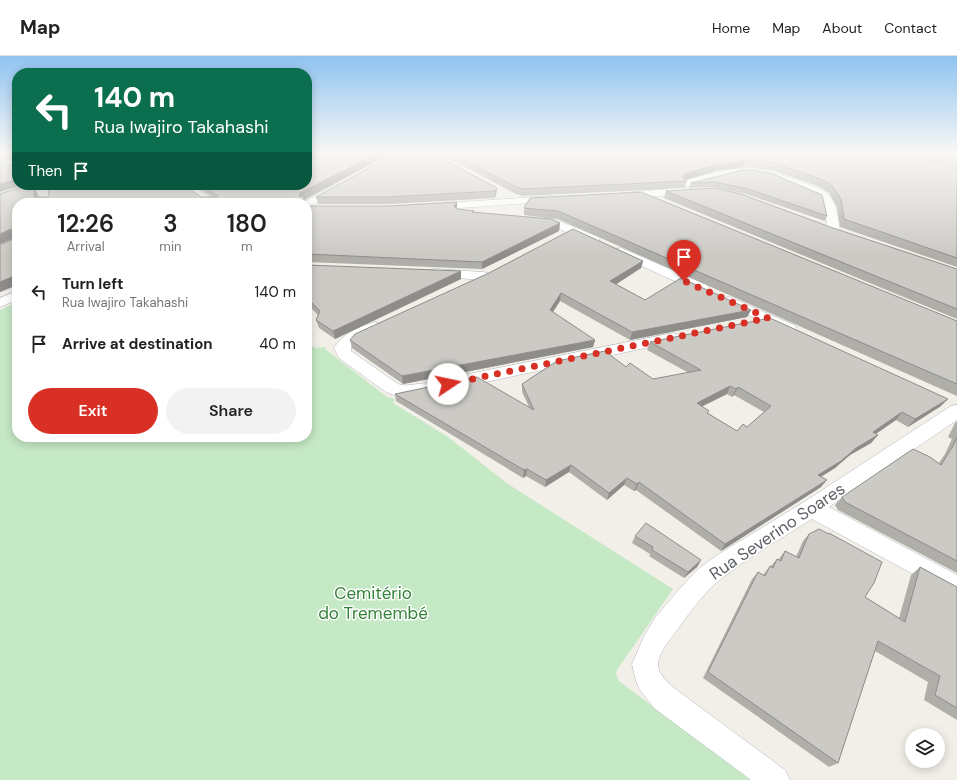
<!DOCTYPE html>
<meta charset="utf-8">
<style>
body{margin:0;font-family:"DM Sans",sans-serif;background:#f2f2f2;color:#222;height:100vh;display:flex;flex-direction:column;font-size:15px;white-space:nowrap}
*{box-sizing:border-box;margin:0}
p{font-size:13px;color:#767676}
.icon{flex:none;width:22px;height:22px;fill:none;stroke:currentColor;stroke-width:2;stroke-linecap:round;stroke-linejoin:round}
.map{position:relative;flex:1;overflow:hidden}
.side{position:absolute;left:12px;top:142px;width:300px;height:244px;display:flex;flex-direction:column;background:#fff;border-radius:16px;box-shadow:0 2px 10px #0003}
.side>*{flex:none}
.hud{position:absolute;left:12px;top:12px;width:300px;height:122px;border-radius:16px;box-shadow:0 2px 10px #0003;background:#0b6e4f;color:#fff;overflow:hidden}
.tools{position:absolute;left:905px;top:672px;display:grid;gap:8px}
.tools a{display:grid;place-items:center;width:40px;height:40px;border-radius:50%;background:#fff;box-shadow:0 2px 10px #0003;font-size:20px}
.pin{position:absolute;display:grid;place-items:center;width:34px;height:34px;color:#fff;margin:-41px -17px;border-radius:50% 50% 50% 0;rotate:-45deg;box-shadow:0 0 4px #0007}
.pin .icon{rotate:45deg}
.me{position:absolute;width:44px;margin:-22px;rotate:79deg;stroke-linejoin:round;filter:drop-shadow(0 0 3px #0008)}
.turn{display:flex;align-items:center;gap:14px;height:84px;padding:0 16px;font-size:18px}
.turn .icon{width:52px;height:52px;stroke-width:2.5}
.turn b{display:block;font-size:28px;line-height:34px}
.then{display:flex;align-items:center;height:38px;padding:0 16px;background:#0003;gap:8px;font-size:15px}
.eta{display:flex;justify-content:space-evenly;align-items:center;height:68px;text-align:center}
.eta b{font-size:24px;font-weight:600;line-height:28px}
.primary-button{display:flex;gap:8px;margin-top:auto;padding:8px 16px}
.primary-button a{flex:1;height:46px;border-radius:24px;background:#d93025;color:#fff;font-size:16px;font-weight:600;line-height:46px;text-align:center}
.primary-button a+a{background:#f2f2f2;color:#222}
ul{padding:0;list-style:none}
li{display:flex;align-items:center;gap:12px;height:52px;padding:0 16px}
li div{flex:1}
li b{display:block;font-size:15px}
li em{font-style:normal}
header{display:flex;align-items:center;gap:24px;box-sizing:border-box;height:56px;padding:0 20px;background:#fff;border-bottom:1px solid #e0e0e0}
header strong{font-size:19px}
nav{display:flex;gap:22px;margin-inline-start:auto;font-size:14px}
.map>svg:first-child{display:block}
</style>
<header>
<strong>Map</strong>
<nav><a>Home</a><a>Map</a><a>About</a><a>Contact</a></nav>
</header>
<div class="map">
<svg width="957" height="724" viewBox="0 0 957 724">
<rect width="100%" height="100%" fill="#f1efe8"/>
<path fill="#c5e8c5" d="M17 246V381H307V282L311 285 312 290 315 292 326 291 325 293 387 341 395 343 393 347 448 381 508 428 673 533 617 614 616 618 619 625 751 724H0V254Z"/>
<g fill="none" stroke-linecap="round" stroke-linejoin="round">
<g stroke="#b5b8bc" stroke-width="1">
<path id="minor" d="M0 104 10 105 17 109V116L5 110H0Z
M752 112C765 113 824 131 830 140 837 150 838 163 840 175L838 178H830L828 175 824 150 821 142C801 134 781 122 761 119 735 115 707 124 683 132L692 133 693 135 692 137 688 138 622 143 617 140 622 137 669 133V130C696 120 724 113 752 112Z
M338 128 343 131 342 133 311 150 307 151V147H302Z
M28 129H44L43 131 0 145V138Z
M179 129H191L219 147H205Z
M553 140 559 143 557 145 432 154 426 151 432 148Z
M536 160 557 164 598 181 600 184 598 187H590L550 169 532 165 530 163 532 161Z
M621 192 707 229 709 232 707 235 702 236 697 235 617 199 615 196 617 193Z
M436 213 483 216 488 217 490 220 488 223 483 224 431 220 429 217 431 214Z
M17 235V244L0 251V242Z
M729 241 794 269 797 272 794 275 789 277 784 275 724 248 722 245 724 242Z
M375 266 380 268 383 271 380 274 362 282 351 291V295L398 328C409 332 421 325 432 328L435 332 432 336 402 342 386 336 339 302 334 292C343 277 359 271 375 266Z
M673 277 678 279 681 282 678 285 453 333 447 331 445 327 447 323 453 321Z
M957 349V364L829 451 957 519V542L812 463C779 484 744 503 715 528 701 541 689 557 678 573 671 582 660 595 658 607 657 617 667 626 674 632L785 714 790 724H751L654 652 640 634 636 625 632 608 636 599 644 580 655 562 676 537 698 513 719 498 804 446 951 350Z"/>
</g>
<use href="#minor" fill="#fff" fill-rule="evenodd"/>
</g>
<path fill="#afaea9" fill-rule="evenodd" d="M0 97H17V129L12 110 14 109V106L10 104 0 103Z
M307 97H392L304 144 17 147V229L0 236 13 182 0 188V138L36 135 39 141H48L49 140 48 132 46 129H184L201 141H212L194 129H307Z
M438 97H548L558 100 569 101 957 108V211L840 171 837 151 829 137 820 131 772 114 744 111 716 115 685 124 687 125 685 132 523 140 516 138Z
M564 97H599L573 98Z
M898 97H957V106Z
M743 114 827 160 825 165 746 138 713 131 689 132 691 127Z
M497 132 496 139 495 142 390 148H318L316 141Z
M666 135 833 172 957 213V263L664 142Z
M530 142 957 265V340L558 163 524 159V152Z
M307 150 457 153 474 157 560 167 559 175 482 213 307 206Z
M643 205 641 212 616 228 645 244 751 254 747 261 630 284 560 245 553 256 595 284 593 291 403 328 352 292 350 284Z
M307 209 461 223 335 283 319 272 316 264 318 259 311 252H307Z
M650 286 941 350 908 371 896 364 875 378 878 379 871 387 850 399 835 412 821 420V431L721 495 636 434 634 435 624 429 607 444 569 416 545 431 526 420 523 422 396 345 395 338 529 351 522 336V328L626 311 653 323 689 317 647 294ZM727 338 732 341 734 339 764 356 747 371 737 375 708 357 702 350Z
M957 365V517L838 454 835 449 842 441 939 407 945 398 952 383 948 381 955 367Z
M809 478 865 541 899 562 911 519 920 511 957 531V664L924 644 928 626 875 595 838 707 829 711 703 622 752 523 758 516 763 519 770 510H771L777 503 778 504 785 495 796 501 803 485Z
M635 480 701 504 697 511 684 522 649 500 650 498 632 487Z"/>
<path fill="#8f8d8a" d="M378 97H392L304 144 305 147H304L299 140 300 137Z
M747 104 744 111 716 115 682 125V121L684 118 719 108Z
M17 123V129H23L0 136V128Z
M33 129 38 139 39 147 34 141Z
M497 132 496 139 495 142V135Z
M457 146V154L454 150Z
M560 167 559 175 482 213V206Z
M11 173 16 181 0 188V178Z
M643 205 641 212 609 233 610 225Z
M461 215V223L335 283 333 275Z
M17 219V229L0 236V226Z
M561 237 560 245 549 262 550 254Z
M751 254 747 261 630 284 632 276Z
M595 284 593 291 403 328 402 320Z
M730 330 727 338 693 355 697 347Z
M738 331 734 339 732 341 736 333Z
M948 343 941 350 908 371 915 363Z
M902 356 896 364 867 384 873 376Z
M878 379 871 387 850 399 835 412 813 426 818 419 856 392Z
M571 409 569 416 545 431 546 424Z
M527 413 526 420 523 422 524 414Z
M627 422 624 429 607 444 609 437Z
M827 424 821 431 721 495 725 488Z
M639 426 636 434 634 435 637 428Z
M701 504 697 511 684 522 688 516Z"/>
<path fill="#cccac5" stroke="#8f8d8a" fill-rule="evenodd" d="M6 97H17V123L0 128V105L12 110 14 109V101Z
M307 97H378L300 137 299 140 304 141V147H17V219L0 226V189L13 183V174L11 173 0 178V138L28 129H32L34 132V141H48L49 140 48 132 46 129H184L201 141H216L218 140 202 129H307Z
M396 97H432L497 132 495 135 389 141H316Z
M451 97H548L558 100 569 101 594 100 609 97H888L957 108V202L844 163 841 143 832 130 823 124 775 107 747 104 719 108 684 118 682 121 687 125 523 133 516 131Z
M944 97H957V99Z
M743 114H753L773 118 822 139 827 160 748 133 715 126 691 127Z
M715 132 741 138 833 172 957 213V253L666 135Z
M641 136 957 265V328L558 155 524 152 530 142Z
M457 146 454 150 457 153 474 155 472 156 551 163 560 167 482 206 307 198V150H389Z
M573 173 643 205 610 225 645 244 681 222 751 254 632 276 561 237 550 254 595 284 402 320 350 284 355 278 489 217Z
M307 209 461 215 333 275 316 264 320 255 309 244H307Z
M770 262 948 343 915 363 902 356 873 376 878 379 856 392 841 405 818 419 827 424 725 488 639 426 637 428 627 422 609 437 571 409 546 424 527 413 524 414 395 338 477 321 534 354 522 328 557 305 605 295 626 311 630 307 653 323 701 314 650 286ZM730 330 736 333 738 331 771 350 747 371 743 368 737 375 707 357 709 355 697 347Z
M957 381V505L845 446 842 441 913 393 930 401 941 409 953 390Z
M646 467 701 504 688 516 652 494 653 491 635 480Z
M819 473 829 478V477L882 506 874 527 865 541 905 566 920 511 957 531V652L935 639 940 620 878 585 838 707 708 616 758 516 765 520 770 510 773 512 777 503 781 505 785 495 799 502 809 478Z"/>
<linearGradient id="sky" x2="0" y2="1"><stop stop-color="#8fc3f1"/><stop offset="0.49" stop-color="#f9f8f5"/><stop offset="1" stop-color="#f9f8f5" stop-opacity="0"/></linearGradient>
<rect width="957" height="198" fill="url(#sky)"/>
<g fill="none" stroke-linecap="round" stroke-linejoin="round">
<path stroke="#d93025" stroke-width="7" stroke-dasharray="0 12.6" d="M448 328 768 262 684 225"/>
</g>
<g text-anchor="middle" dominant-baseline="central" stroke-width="3" stroke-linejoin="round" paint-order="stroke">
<g font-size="17" fill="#5f6368" stroke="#fff">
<text transform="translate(777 475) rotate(-34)">Rua Severino Soares</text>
</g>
<g font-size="17" fill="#348238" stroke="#fff">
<text x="373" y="537">Cemitério<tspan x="373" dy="20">do Tremembé</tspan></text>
</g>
</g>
</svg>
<div class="tools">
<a><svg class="icon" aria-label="layers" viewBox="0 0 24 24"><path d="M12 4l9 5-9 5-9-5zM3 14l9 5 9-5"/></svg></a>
</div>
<div class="pin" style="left:684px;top:225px;background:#d93025"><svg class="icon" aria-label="arrive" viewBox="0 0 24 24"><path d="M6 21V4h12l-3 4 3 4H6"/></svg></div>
<svg class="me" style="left:448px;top:328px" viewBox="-20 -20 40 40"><circle r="19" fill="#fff"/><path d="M0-13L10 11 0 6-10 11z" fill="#d93025"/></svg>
<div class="hud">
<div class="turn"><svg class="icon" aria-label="left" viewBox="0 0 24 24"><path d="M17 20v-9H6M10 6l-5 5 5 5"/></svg><div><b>140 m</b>Rua Iwajiro Takahashi</div></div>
<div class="then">Then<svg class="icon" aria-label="arrive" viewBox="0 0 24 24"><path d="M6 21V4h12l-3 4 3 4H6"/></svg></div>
</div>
<section class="side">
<div class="eta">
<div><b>12:26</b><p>Arrival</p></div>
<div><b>3</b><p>min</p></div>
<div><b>180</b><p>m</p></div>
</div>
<ul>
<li><svg class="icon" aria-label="left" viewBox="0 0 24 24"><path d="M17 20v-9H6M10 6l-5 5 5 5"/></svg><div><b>Turn left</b><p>Rua Iwajiro Takahashi</p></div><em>140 m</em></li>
<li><svg class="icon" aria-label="arrive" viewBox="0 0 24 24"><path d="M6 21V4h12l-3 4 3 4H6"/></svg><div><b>Arrive at destination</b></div><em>40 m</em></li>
</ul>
<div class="primary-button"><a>Exit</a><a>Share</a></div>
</section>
</div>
